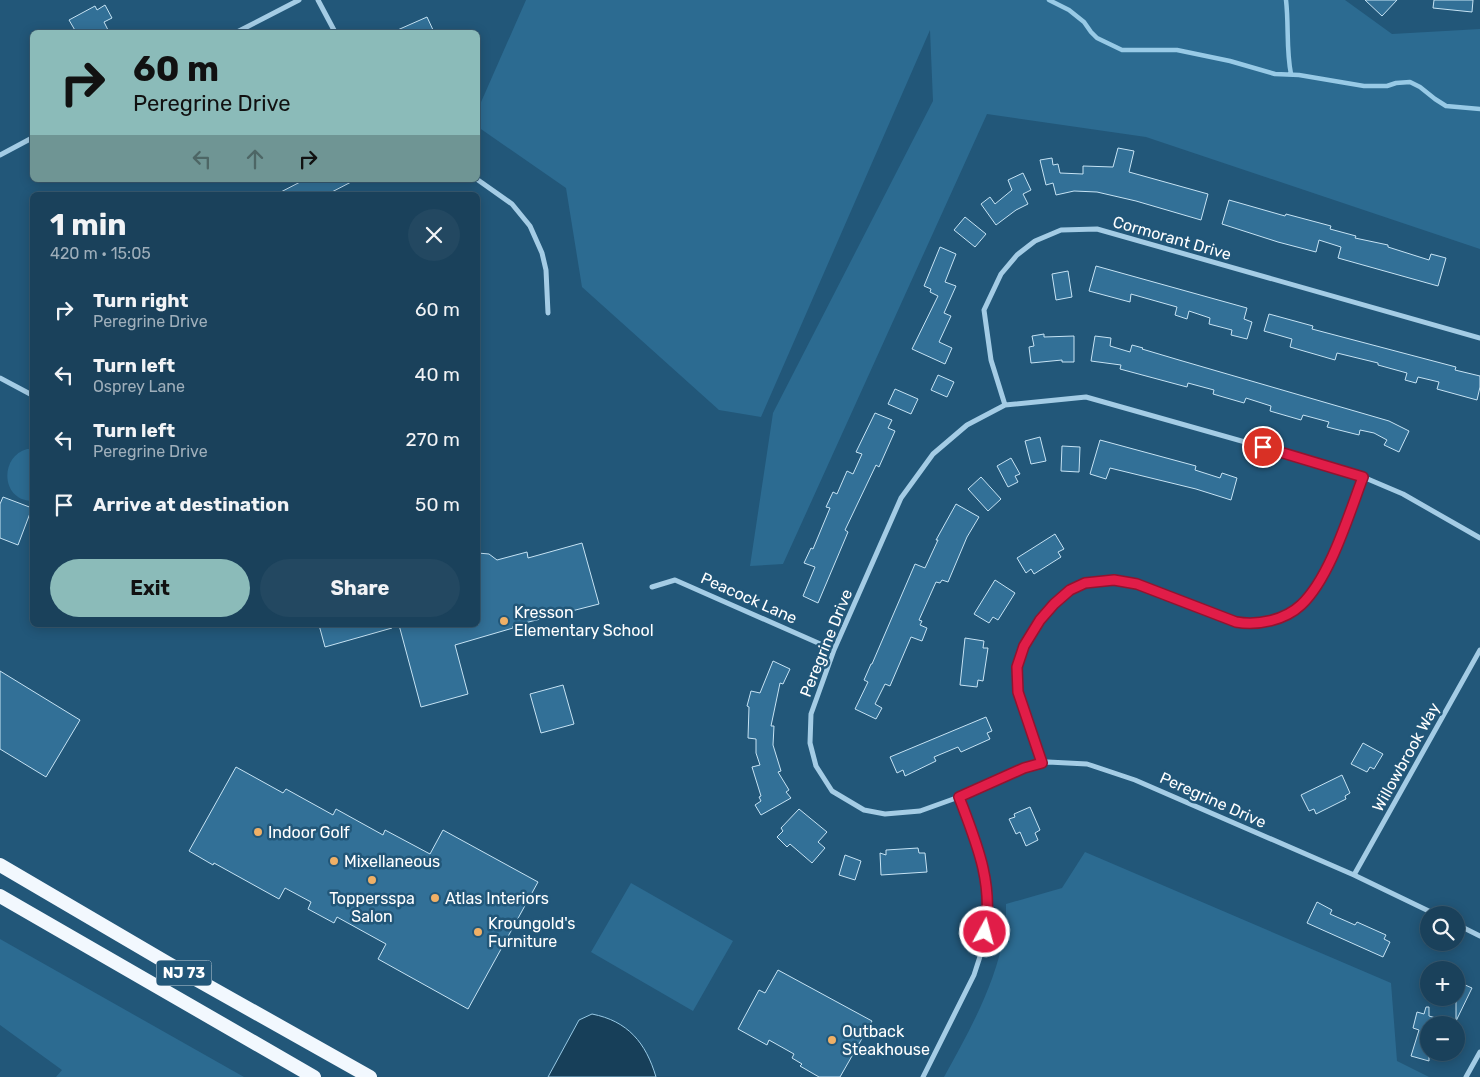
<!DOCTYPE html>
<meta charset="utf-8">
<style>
body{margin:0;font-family:Rubik,sans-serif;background:#234861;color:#f1f3f6;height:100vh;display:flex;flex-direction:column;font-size:19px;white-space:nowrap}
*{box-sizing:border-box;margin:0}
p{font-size:16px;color:#9fafbb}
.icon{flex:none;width:28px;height:28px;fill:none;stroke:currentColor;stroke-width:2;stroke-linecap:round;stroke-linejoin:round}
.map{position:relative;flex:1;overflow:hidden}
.side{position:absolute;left:30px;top:192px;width:450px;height:435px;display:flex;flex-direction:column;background:#1a415b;border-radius:8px;box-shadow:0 2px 12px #0003,0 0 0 1px #385a71}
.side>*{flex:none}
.top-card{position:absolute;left:30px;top:30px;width:450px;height:152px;border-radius:8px;box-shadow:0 2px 12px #0003,0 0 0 1px #385a71;background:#8bbbb9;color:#111;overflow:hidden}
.controls{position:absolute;left:1420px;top:906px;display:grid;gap:10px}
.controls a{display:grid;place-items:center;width:45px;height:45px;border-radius:50%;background:#1a415b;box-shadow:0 2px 12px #0003,0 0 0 1px #385a71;font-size:25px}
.pin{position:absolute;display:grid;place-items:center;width:42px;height:42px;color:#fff;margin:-21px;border:2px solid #fff;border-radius:50%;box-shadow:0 1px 5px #0007}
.me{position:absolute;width:55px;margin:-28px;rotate:7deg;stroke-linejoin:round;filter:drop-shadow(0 0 4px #0008)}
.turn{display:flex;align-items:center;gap:18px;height:105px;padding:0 20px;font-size:22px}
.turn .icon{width:65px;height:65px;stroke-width:2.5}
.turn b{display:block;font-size:35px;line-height:42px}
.lanes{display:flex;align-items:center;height:48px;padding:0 20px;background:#0003;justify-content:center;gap:25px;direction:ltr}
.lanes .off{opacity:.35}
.round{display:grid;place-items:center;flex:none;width:52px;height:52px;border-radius:26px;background:#234861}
.summary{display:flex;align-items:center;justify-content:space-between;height:85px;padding:0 20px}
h1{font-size:30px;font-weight:700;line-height:38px}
.primary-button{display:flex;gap:10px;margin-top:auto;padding:10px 20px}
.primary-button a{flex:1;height:58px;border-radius:30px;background:#8bbbb9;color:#111;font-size:20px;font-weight:700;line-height:58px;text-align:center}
.primary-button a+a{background:#234861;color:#f1f3f6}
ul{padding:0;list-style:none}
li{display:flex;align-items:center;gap:15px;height:65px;padding:0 20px}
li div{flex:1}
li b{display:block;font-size:19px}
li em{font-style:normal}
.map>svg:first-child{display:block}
</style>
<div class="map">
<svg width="1480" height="1077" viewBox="0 0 1480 1077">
<rect width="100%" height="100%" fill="#225779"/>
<path fill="#2c6b91" d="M526 0H1345L1392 34 1480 29V249L1146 137 987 114 783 564 750 566 773 413 933 101 930 30 761 417 719 410 582 287 566 188 478 127V109Z
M27 449H32V501C0 500 0 456 27 449Z
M1085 852 1391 983 1397 1061 1429 1077H944C969 1032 995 985 1004 935 1006 925 1006 914 1006 904L1062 888Z
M631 883 733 941 693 1011 591 952Z
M0 939 244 1077H56L62 1070 0 1025Z"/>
<path fill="#173f59" stroke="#98cae6" d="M592 1014C628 1021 646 1043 656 1077H548L579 1020Z"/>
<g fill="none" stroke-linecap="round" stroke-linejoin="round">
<path stroke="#98cae6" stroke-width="4.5" d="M1049 0 1069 10 1084 22 1091 32 1097 38 1122 50H1177L1230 61 1275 74 1299 75 1364 86H1387L1396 83 1410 82 1420 87 1435 99 1446 106 1480 109
M1286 0C1289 26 1286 50 1291 74"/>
</g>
<path fill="#327097" stroke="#c6e3f4" d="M1365 0H1397L1382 16Z
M1434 0H1473L1472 12 1433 8Z
M105 5 112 18 104 22 109 32H76L69 20 95 6 97 10Z
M427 17 434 32H393Z
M1118 148 1134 151 1129 172 1208 194 1201 220 1136 201 1097 192 1074 191 1056 195 1053 183 1046 185 1040 160 1052 158 1053 165 1058 164 1060 173 1083 174V166L1113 167Z
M1023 173 1031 190 1023 194 1028 204 1016 210 996 225 981 204 990 197 995 204 1012 190 1008 180Z
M304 180H355L326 195H275Z
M1229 200 1285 216 1286 214 1331 226 1330 229 1356 236 1355 238 1388 245V247L1429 260 1431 254 1446 258 1438 286 1338 258 1341 247 1319 240 1316 252 1278 242 1222 224Z
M965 217 986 234 975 247 954 230Z
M940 247 956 254 945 282 956 286 944 313 951 316 939 342 952 348 945 364 912 349 938 296 930 292 931 289 924 286Z
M1096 266 1247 308 1244 319 1252 322 1247 339 1231 335 1232 330 1209 324 1210 318 1189 311 1187 319 1175 315 1177 307 1131 294 1130 302 1089 291Z
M1068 271 1072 297 1056 300 1052 274Z
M1269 314 1313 326 1312 329 1456 367 1455 370 1480 376V387L1477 400 1437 389 1439 382 1418 377 1416 383 1405 380 1407 373 1378 365V363L1337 353 1335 360 1290 347 1292 339 1264 331Z
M1044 334V337L1074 336V362H1062V360L1031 363 1029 347 1034 346 1032 336Z
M1095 336 1111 338 1110 346 1130 352 1132 345 1143 348 1142 349 1179 360 1389 421 1409 431 1399 452 1384 445 1387 440 1374 433 1360 430 1359 435 1327 427 1329 422 1303 415 1301 420 1270 411 1271 406 1246 398 1244 403 1213 394 1214 390 1188 383 1187 387 1120 369 1121 365 1091 361Z
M938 375 954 382 947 397 931 390Z
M895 389 918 399 911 414 888 404Z
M875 413 892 420 888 428 895 431 879 467 876 465 845 530 848 532 818 603 803 596 815 567 804 563 811 548 813 549 830 508 826 507 833 492 837 494 847 471 853 474 862 454 856 452Z
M1040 437 1046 461 1031 464 1025 441Z
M1100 440 1196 466 1195 470 1220 478 1222 473 1237 478 1231 500 1196 489 1110 468 1106 479 1090 474Z
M1062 446 1080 447 1079 472 1061 471Z
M1011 458 1020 474 1015 476 1018 482 1008 487 997 466Z
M981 477 1001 499 988 511 968 489Z
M3 497 32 508 18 545 0 538V504Z
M956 504 979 517 967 537 948 582 942 580 940 583 936 582 919 620 922 621 920 625 927 628 922 641 911 637 890 686 885 684 875 704 882 708 876 719 855 709 868 682 864 680 871 664H872L915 564 925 568 938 540H936Z
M1055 534 1064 549 1058 552 1061 557 1034 574 1031 569 1026 573 1017 558Z
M582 543 599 604 513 626V628L455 645 468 694 421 707 399 625H478V553L489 554 497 560 527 552 528 558Z
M995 580 1015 593 998 620 993 617 989 623 974 614Z
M319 625H392V628L325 647Z
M965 638 984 641 983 648H988L983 681 978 680 977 687 960 685Z
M773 661 790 669 783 684 780 683 771 726H774L773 745 781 771 778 772 789 790 786 792 791 798 761 815 755 805 761 801 759 797 761 796 752 767 760 765 756 753V739L748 738 749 707 747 706 751 691 760 693Z
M0 671 80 720 46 777 0 749Z
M563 685 574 724 541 733 530 694Z
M986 717 992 731 987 733 990 739 961 752 958 747 934 757 936 761 905 776 903 770 897 773 890 757Z
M1363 743 1383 754 1374 769 1370 767 1367 772 1351 764Z
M236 767 283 793 286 789 333 815 336 809 383 835 385 830 430 854 443 830 538 882 468 1009 378 959 386 944 337 917 334 923 308 909 311 902 285 888 279 899 214 863 213 865 189 851Z
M1342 775 1350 793 1345 796 1346 799 1316 814 1314 809 1309 811 1301 795Z
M1030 807 1040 830 1035 833 1038 840 1026 846 1020 832 1016 834 1009 819 1015 817 1014 814Z
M799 809 827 832 818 842 825 848 812 863 790 844 787 847 777 837 783 831 781 828Z
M918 848 919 853H925L927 872 881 875 880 853 886 855V850Z
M845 855 861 861 855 880 839 875Z
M1317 902 1332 910 1330 914 1355 925 1357 922 1386 935 1384 939 1390 942 1383 957 1307 923Z
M778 970 872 1021 840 1077H819L800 1066 802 1064 792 1058 794 1054 769 1040 767 1045 738 1029 759 990 765 993Z
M1456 981 1472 988 1456 1021Z
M1426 1007H1429V1016L1450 1022V1025H1429V1061L1411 1056 1419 1030 1413 1028 1417 1012 1424 1014Z"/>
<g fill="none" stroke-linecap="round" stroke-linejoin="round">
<path stroke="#a4cce5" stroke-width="5" d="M318 0 335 32
M237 32 299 0
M0 155 32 138
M478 180 512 204 530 226 542 253 546 270 548 313
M0 378 32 395
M1005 405 991 360 984 310 1001 274 1017 255 1035 241 1061 230 1097 229 1480 338
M652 587 675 580 834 650
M1043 763 1018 692 1017 667 1025 646 1040 620 1054 604 1070 590 1085 583 1114 580 1137 584 1236 622C1258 626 1285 620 1301 605 1329 578 1349 514 1363 477
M1354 875 1480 650
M1437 915 1354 875 1135 780 1087 764 1048 762 1024 768 959 797 920 811 885 814 864 810 832 791 816 766 810 743 811 714 834 650 901 498 933 454 967 425 1005 405 1086 397 1298 457 1363 477 1403 494 1480 538
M1456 924 1480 936
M923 1077 974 975C1000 904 984 863 959 797
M1466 1077 1480 1052"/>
<path stroke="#f2f8fe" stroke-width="14" d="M0 865 169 964 370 1077
M0 896 314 1077"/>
</g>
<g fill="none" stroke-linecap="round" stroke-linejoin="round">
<g stroke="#92132f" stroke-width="12">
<path id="route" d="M985 932C994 883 976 842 959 797L1024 768 1042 763 1018 692 1017 667 1024 646 1040 620 1054 604 1070 590 1085 583 1114 580 1137 584 1236 622C1258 626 1285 620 1301 605 1330 578 1349 514 1363 477L1263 447"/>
</g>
<use href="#route" stroke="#e11d48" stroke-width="9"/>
</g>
<g fill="#f0b066" stroke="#225779" stroke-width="2">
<circle cx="504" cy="621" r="5"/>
<circle cx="258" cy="832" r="5"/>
<circle cx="334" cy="861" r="5"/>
<circle cx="372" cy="880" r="5"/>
<circle cx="435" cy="898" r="5"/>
<circle cx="478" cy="932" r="5"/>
<circle cx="832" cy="1040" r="5"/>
</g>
<g text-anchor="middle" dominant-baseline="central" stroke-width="5" stroke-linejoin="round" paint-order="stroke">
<rect fill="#225779" stroke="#bdcdd7" stroke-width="1" x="156.5" y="960.5" width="55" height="25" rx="4"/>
<g font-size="15" font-weight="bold" fill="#fff">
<text x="184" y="973">NJ 73</text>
</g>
<g font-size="16" fill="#fff" stroke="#225779">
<text transform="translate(1172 238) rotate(16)">Cormorant Drive</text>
<text transform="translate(749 598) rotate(24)">Peacock Lane</text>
<text transform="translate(826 643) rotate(-68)">Peregrine Drive</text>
<text transform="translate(1406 757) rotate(-61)">Willowbrook Way</text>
<text transform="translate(1213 800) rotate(24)">Peregrine Drive</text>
</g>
<g font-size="16" fill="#fff" stroke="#225779" text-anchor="start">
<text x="514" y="612">Kresson<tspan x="514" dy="18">Elementary School</tspan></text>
<text x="268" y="832">Indoor Golf</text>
<text x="344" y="861">Mixellaneous</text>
<text x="372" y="898" text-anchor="middle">Toppersspa<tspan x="372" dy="18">Salon</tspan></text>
<text x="445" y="898">Atlas Interiors</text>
<text x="488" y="923">Kroungold's<tspan x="488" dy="18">Furniture</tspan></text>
<text x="842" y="1031">Outback<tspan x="842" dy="18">Steakhouse</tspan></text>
</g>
</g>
</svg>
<div class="controls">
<a><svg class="icon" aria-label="search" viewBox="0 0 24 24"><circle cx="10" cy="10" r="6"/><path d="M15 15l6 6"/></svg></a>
<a>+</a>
<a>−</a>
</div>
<div class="pin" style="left:1263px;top:447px;background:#d93025"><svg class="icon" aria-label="arrive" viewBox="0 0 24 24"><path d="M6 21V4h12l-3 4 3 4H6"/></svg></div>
<svg class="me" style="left:985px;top:932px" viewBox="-20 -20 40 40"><circle r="17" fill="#e11d48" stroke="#fff" stroke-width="3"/><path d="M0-11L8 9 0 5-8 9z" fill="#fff"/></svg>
<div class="top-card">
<div class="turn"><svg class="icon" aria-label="right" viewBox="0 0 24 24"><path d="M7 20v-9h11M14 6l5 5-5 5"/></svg><div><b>60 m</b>Peregrine Drive</div></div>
<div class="lanes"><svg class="icon off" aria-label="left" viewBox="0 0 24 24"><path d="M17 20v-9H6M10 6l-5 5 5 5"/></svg><svg class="icon off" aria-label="ahead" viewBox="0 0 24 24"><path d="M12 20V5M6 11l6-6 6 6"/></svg><svg class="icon" aria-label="right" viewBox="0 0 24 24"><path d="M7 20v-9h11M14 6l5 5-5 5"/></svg></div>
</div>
<section class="side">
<div class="summary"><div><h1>1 min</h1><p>420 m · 15:05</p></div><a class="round"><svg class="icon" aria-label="close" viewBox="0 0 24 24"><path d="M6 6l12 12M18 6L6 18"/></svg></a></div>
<ul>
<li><svg class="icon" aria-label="right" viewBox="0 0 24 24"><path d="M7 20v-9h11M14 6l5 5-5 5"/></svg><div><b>Turn right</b><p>Peregrine Drive</p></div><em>60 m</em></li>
<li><svg class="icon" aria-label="left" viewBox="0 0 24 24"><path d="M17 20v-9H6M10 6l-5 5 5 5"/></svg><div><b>Turn left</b><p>Osprey Lane</p></div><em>40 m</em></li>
<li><svg class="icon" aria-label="left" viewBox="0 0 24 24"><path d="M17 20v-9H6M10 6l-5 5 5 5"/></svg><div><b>Turn left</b><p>Peregrine Drive</p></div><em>270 m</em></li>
<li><svg class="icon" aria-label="arrive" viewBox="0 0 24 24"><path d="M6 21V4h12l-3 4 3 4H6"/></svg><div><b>Arrive at destination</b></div><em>50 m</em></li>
</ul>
<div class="primary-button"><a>Exit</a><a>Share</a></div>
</section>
</div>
